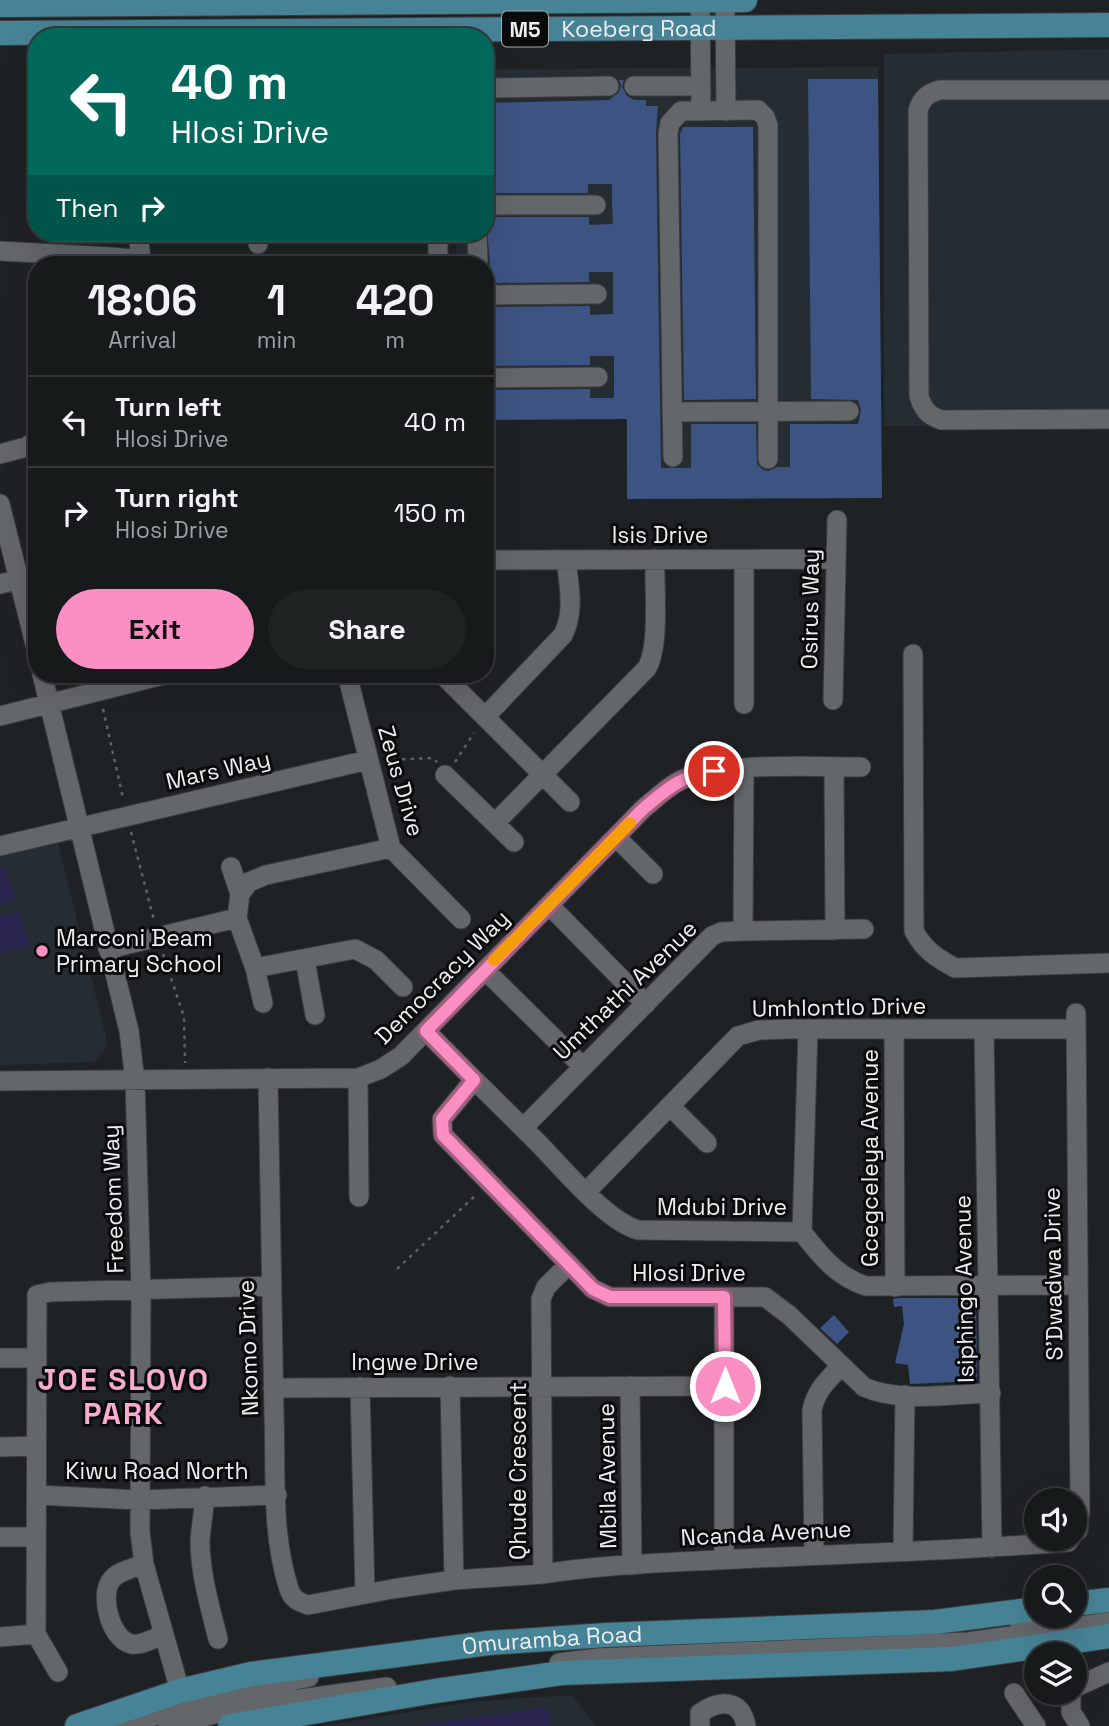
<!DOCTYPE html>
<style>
body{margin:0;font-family:"Space Grotesk",sans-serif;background:#202324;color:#f1f3f6;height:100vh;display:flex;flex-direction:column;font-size:26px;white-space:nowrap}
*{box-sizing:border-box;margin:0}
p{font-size:23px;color:#9ea1a3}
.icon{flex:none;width:38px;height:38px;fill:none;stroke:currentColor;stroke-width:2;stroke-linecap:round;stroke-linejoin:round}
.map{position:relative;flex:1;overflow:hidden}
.panel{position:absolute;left:28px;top:256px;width:466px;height:427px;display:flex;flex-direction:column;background:#171a1b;border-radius:28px;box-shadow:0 7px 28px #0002,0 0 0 2px #36383a}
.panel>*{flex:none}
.top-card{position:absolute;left:28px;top:28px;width:466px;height:214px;border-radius:28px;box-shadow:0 7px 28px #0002,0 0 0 2px #36383a;background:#00695c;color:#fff;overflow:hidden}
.buttons{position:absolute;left:1024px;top:1488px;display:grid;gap:14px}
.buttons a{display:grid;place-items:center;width:63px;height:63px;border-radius:50%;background:#171a1b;box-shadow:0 7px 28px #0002,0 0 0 2px #36383a;font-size:35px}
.pin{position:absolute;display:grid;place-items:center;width:60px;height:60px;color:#fff;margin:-30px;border:4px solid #fff;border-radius:50%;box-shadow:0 2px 7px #0007}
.me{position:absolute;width:77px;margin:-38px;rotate:0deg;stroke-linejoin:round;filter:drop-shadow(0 0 5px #0008)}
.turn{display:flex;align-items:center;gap:24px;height:147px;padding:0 28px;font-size:32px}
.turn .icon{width:91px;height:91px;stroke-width:2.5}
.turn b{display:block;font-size:49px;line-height:60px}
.then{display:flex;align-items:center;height:66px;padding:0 28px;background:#0003;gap:14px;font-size:26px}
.eta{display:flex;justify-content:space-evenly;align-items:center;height:119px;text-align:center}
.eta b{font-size:42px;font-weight:700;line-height:49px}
.primary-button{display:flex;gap:14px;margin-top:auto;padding:14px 28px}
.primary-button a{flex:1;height:80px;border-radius:42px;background:#fb8fc4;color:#111;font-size:28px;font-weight:700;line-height:80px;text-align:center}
.primary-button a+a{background:#202324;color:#f1f3f6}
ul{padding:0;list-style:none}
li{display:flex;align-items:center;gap:21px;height:91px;padding:0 28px;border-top:2px solid #36383a}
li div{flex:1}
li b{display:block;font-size:26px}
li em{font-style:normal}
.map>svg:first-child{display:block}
</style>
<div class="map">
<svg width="1109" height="1726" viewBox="0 0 1109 1726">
<rect width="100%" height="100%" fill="#1f2224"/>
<path fill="#252c32" d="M1109 49V426H884V54Z
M878 67 882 498 627 499 626 419 485 420V264H456V233H485V69Z
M58 842 108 1046 94 1062 0 1065V857Z
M572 1695 596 1726H322L478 1701Z"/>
<path fill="#292350" d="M5 866 15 901 0 905V867Z
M19 911 29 946 0 954V916Z
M549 1707 551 1726H415Z"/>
<path fill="#3d5382" d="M808 79H878L882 498 627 499V419L488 420V390L590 389V398H614V356H590V365L485 366V304L495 307 590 306V315L613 314V272H589V282L498 283 487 278 490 264 486 217H589V225L613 224 612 205V184H588V193H486L485 103 609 100 619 92 621 86 619 80H624L622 87 627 96 634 100H646V106H658L656 133 661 468H691V424H756L757 464 763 470 769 471 777 467H790V424H858L861 410 858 400 811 399Z
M683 127H753L756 399 684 400 680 134Z
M900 1298H976L977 1381 910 1384 908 1365 895 1363 904 1324 902 1306 894 1307 893 1299Z
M834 1315 849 1332 837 1344 820 1328Z"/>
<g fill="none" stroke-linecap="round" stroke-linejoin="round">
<g stroke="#3b3d3f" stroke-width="21">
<path id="minor" d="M700 0 701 111
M725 0 726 111
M634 86H701
M1109 90H940C928 93 922 98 918 110L919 396C923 409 928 416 942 420L1109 419
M485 91 491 88 609 86
M485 205H596
M438 233V264
M477 233 478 264
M258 244 259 233
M0 251 111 257 141 260 138 233
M485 290 495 295 597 294
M485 378 598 377
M672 412 849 411
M0 454 26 447 37 440
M673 457 668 133 670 123 681 111 758 110 765 117 768 125V459
M0 504 37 652
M485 560 835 559
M0 584 37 575
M913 654 914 931C924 950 937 958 955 968L1109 963
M42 674 129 1031 135 1081 141 1291 140 1532 144 1564 190 1726
M347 674 391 848 461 919
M442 674 570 802
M833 700 837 520
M744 704V560
M0 716 167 674
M485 717 563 635C575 612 569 585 566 560
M834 767 835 930
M445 775 514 842
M495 823 647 668C660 645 654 587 655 559
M616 837 653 874
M0 846 368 760
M231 867 240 894 237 918 255 968 263 1003
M240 894 249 882 266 875 391 848
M549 905 646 1004
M743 931 744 769
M108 949 237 918
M305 960 315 1015
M255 968 355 949 376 960 403 987
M485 970 582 1066
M894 1029 895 1287
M984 1029 992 1548
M426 1031C464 1070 503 1108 541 1146 565 1171 607 1221 638 1230L802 1232C820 1255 837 1277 866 1286L1077 1285
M268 1078C269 1190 271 1302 274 1414 276 1471 271 1534 289 1589 292 1599 299 1602 308 1605L392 1589 454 1580
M358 1078 359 1197
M474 1080 442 1119 443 1135 593 1289 610 1297H765L789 1315 864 1387C900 1403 952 1394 991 1393
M0 1081 358 1078 381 1069 401 1056 643 809C654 800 665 789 677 782 713 761 818 767 861 767
M671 1107 707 1143
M523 1128 712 936 721 932 743 931 864 929
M586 1192 738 1036 759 1030 790 1029H1076
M802 1232 808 1029
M0 1358H35
M450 1386 454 1580 543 1574 541 1299 546 1287 569 1264
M630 1386 632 1565
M360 1387 365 1594
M273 1388 725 1386
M0 1447 35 1446
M37 1495 139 1500 277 1495
M205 1496C204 1511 201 1526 200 1541 200 1573 210 1607 218 1639
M1074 1534 1078 1530 1080 1512 1076 1013
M0 1537H35
M903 1551 905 1395
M814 1554 812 1410C816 1390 828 1380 841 1366
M724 1559V1297
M144 1564C134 1568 116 1571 110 1582 100 1598 111 1639 131 1644 140 1646 155 1638 163 1635
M543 1574C600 1565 659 1563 717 1560 834 1554 951 1551 1068 1542L1071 1538
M1019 1622 1067 1615
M0 1637 36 1634
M559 1663 598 1658 968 1642 1109 1622
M58 1672 36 1634 37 1295 50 1292 271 1286
M1074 1688 1109 1672
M1071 1692V1712L1080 1726
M1014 1693 1036 1726
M121 1726 217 1697 309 1677
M168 1726 242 1707 387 1687
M700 1726V1713C719 1700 741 1698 746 1726"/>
</g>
<g stroke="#3b3d3f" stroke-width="26">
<g id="major">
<path d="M0 5 745 0"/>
<path id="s1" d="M0 33 1109 25"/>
<path d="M1074 1604 1109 1600"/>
<path id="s2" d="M77 1726 180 1691 251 1674 489 1643 606 1635 935 1622 1036 1609"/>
<path d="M230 1726 435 1691 562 1673 952 1659 1109 1636"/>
</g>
</g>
<path stroke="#5e6163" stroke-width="2.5" stroke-dasharray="3.5 5" stroke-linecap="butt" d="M103 709 123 798
M385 760 432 758 437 762
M455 762 474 733
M131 832 154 920
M163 954 184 1017 185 1063
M397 1269 476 1195"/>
<use href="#minor" stroke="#64676a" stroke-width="19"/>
<use href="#major" stroke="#478396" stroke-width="24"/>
</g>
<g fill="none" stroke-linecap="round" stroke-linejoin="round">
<g stroke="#a35d7f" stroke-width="18">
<path id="route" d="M714 771C684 774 665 790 643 809L426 1031 474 1080 442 1119 443 1135 593 1289 610 1297H724L725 1386"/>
</g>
<use href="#route" stroke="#fb8fc4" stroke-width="12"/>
<path stroke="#f59e0b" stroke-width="12" d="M494 960 630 823"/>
</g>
<circle fill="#fb8fc4" stroke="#0a0b0c" stroke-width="2.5" cx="42" cy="951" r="7"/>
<g text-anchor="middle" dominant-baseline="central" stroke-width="6" stroke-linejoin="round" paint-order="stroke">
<rect fill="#0a0b0c" stroke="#a8aaab" stroke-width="2" x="502" y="11.5" width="46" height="35" rx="5"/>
<g font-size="21" font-weight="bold" fill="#eceeef">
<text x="525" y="29">M5</text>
</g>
<g font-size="23" fill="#eceeef" stroke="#0a0b0c">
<text stroke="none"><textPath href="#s1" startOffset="639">Koeberg Road</textPath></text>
<text x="660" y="535">Isis Drive</text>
<text transform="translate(810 609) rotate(-89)">Osirus Way</text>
<text transform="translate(218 770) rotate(-13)">Mars Way</text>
<text transform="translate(401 781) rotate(74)">Zeus Drive</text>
<text transform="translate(442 977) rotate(-45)">Democracy Way</text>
<text transform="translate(625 990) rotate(-44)">Umthathi Avenue</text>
<text transform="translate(839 1007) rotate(-1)">Umhlontlo Drive</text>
<text transform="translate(870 1158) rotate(-90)">Gcegceleya Avenue</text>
<text transform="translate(113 1199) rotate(-92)">Freedom Way</text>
<text x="722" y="1207">Mdubi Drive</text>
<text x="689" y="1273">Hlosi Drive</text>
<text transform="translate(1053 1274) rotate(-91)">S'Dwadwa Drive</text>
<text transform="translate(964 1289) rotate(-91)">Isiphingo Avenue</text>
<text transform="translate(248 1348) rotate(-92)">Nkomo Drive</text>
<text x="415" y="1362">Ingwe Drive</text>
<text x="157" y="1471">Kiwu Road North</text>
<text transform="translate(518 1471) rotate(-90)">Qhude Crescent</text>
<text transform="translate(607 1476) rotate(-91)">Mbila Avenue</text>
<text transform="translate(766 1533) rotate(-3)">Ncanda Avenue</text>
<text stroke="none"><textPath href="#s2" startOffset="485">Omuramba Road</textPath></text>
</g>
<g font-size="23" fill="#eceeef" stroke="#0a0b0c" text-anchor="start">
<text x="56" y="938">Marconi Beam<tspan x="56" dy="26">Primary School</tspan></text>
</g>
<g font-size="30" font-weight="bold" letter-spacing="2" fill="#f9acd0" stroke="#0a0b0c">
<text x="124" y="1379">JOE SLOVO<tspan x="124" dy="34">PARK</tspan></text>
</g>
</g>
</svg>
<div class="buttons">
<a><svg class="icon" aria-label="sound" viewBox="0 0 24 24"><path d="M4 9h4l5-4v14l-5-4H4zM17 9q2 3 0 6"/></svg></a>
<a><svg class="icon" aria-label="search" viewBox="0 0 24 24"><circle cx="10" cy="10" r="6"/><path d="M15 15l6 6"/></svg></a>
<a><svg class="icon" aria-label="layers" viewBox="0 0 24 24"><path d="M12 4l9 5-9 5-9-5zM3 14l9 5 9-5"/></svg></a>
</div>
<div class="pin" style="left:714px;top:771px;background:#d93025"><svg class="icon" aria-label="arrive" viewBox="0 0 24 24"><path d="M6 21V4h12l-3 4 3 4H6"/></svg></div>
<svg class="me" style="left:725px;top:1386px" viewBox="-20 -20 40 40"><circle r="17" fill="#fb8fc4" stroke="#fff" stroke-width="3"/><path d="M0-11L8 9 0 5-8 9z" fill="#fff"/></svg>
<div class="top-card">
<div class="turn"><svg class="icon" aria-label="left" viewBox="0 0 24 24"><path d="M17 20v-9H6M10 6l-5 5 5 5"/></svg><div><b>40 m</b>Hlosi Drive</div></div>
<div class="then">Then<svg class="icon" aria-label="right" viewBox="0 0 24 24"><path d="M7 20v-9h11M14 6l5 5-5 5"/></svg></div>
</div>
<section class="panel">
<div class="eta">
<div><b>18:06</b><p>Arrival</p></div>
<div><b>1</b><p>min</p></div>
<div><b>420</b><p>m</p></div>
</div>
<ul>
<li><svg class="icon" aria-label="left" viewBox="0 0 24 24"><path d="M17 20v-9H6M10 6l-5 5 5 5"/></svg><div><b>Turn left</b><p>Hlosi Drive</p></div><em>40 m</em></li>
<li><svg class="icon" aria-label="right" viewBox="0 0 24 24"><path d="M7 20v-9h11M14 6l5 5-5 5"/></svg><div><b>Turn right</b><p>Hlosi Drive</p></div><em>150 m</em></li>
</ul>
<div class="primary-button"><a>Exit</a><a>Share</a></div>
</section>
</div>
